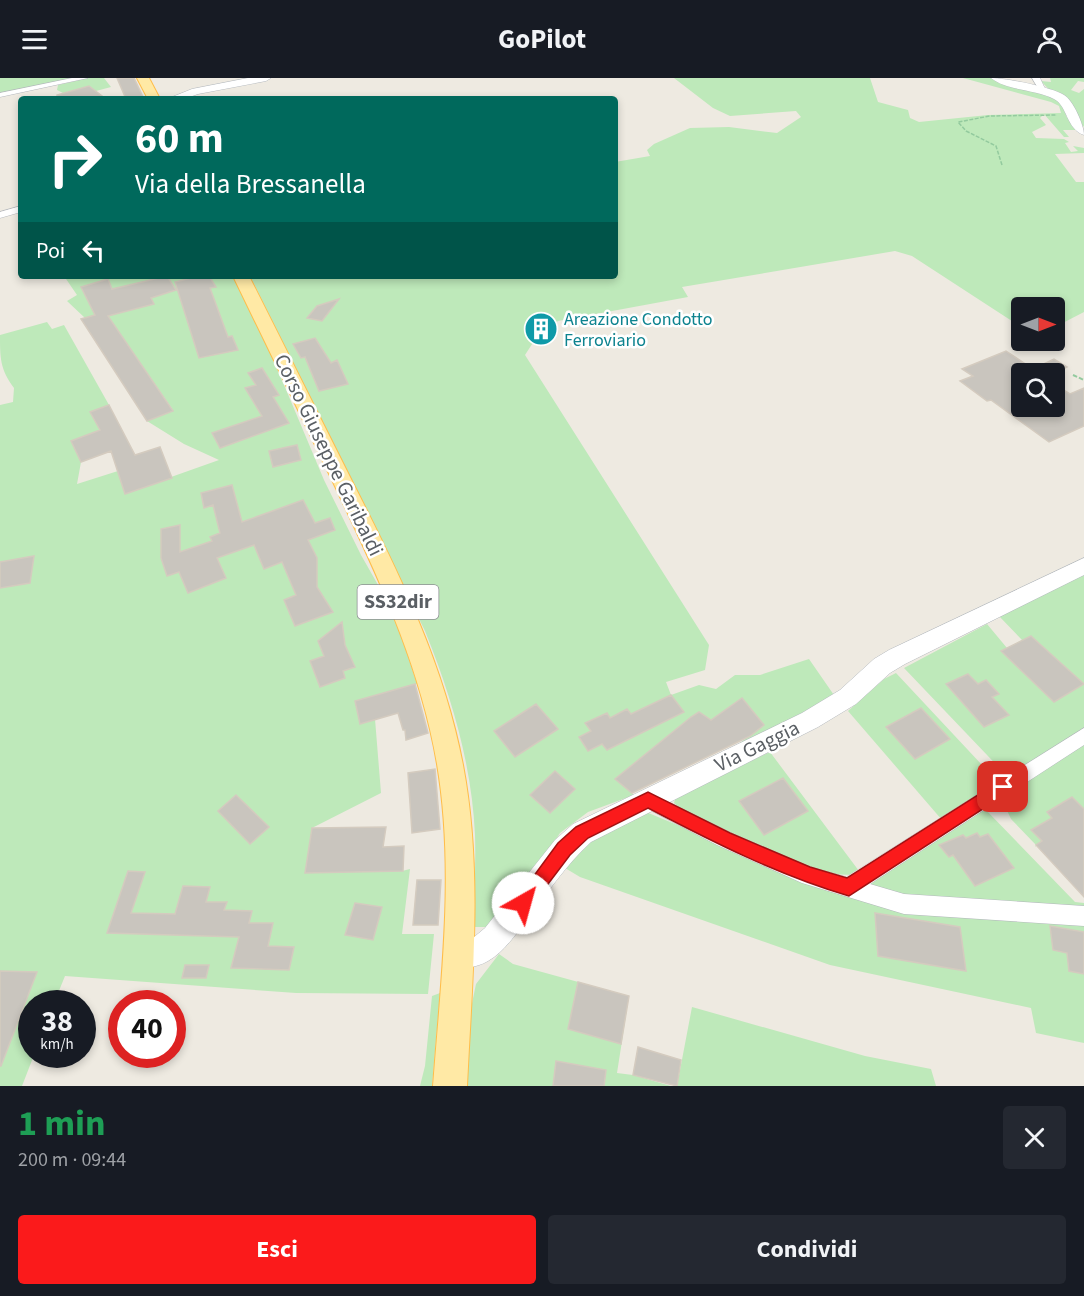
<!DOCTYPE html>
<html lang="it">
<meta charset="utf-8">
<style>
body{margin:0;font-family:"Source Sans 3",sans-serif;background:#242831;color:#f1f3f6;height:100vh;display:flex;flex-direction:column;font-size:22px;white-space:nowrap}
*{box-sizing:border-box;margin:0}
p{font-size:20px;color:#9ea1a6}
.icon{flex:none;width:33px;height:33px;fill:none;stroke:currentColor;stroke-width:2;stroke-linecap:round;stroke-linejoin:round}
.map{position:relative;height:1008px;overflow:hidden}
.side{display:flex;flex-direction:column;background:#171b24;flex:1}
.side>*{flex:none}
.top-card{position:absolute;left:18px;top:18px;width:600px;height:183px;border-radius:6px;box-shadow:0 3px 9px #0003;background:#00695c;color:#fff;overflow:hidden}
.needle{width:39px;rotate:90deg}
.fabs{position:absolute;left:1011px;top:219px;display:grid;gap:12px}
.fabs a{display:grid;place-items:center;width:54px;height:54px;border-radius:6px;background:#171b24;box-shadow:0 3px 9px #0003;font-size:30px}
.speed{position:absolute;left:18px;top:912px;display:flex;gap:12px;font-size:30px;font-weight:700;text-align:center}
.speed>*{display:grid;place-content:center;width:78px;height:78px;border-radius:50%;background:#171b24;box-shadow:0 3px 9px #0003;line-height:1}
.speed small{font-size:15px;font-weight:400}
.speed .limit{border:9px solid #d22;background:#fff;color:#111}
.pin{position:absolute;display:grid;place-items:center;width:51px;height:51px;color:#fff;margin:-26px;border-radius:12px;box-shadow:0 3px 9px #0006}
.me{position:absolute;width:66px;margin:-33px;rotate:38deg;stroke-linejoin:round;filter:drop-shadow(0 0 4px #0008)}
.turn{display:flex;align-items:center;gap:21px;height:126px;padding:0 18px;font-size:27px}
.turn .icon{width:78px;height:78px;stroke-width:2.5}
.turn b{display:block;font-size:42px;line-height:51px}
.then{display:flex;align-items:center;height:57px;padding:0 18px;background:#0003;gap:12px;font-size:22px}
.round{display:grid;place-items:center;flex:none;width:63px;height:63px;border-radius:6px;background:#242831}
.headline{display:flex;align-items:center;justify-content:space-between;height:102px;padding:0 18px}
h1{font-size:36px;font-weight:700;line-height:45px;color:#1e9e55}
.cta{display:flex;gap:12px;margin-top:auto;padding:12px 18px}
.cta a{flex:1;height:69px;border-radius:6px;background:#fb1a1b;color:#fff;font-size:24px;font-weight:700;line-height:69px;text-align:center}
.cta a+a{background:#242831;color:#f1f3f6}
header{display:flex;justify-content:space-between;align-items:center;height:78px;padding:0 18px;background:#171b24;font-size:27px;font-weight:700}
.map>svg:first-child{display:block}
</style>
<header><svg class="icon" aria-label="menu" viewBox="0 0 24 24"><path d="M4 6h16M4 12h16M4 18h16"/></svg>GoPilot<svg class="icon" aria-label="person" viewBox="0 0 24 24"><circle cx="12" cy="8" r="4"/><path d="M4 21q1-7 8-7t8 7"/></svg></header>
<div class="map">
<svg width="1084" height="1008" viewBox="0 0 1084 1008">
<rect width="100%" height="100%" fill="#eeeae1"/>
<path fill="#bee9ba" d="M0 0H80L0 15Z
M88 0H104L111 9 96 13 89 8 63 15 57 12 58 7Z
M674 0H870L878 24 908 32 910 40 919 44 988 37 1061 35 1059 28 1051 24 963 0H992L1054 17 1065 29 1066 38 1079 52H1063L1069 59H1064L1044 36 1040 40 1046 47 1032 54 1036 60 1064 61 1069 64 1065 65 1071 74 1078 73 1073 68 1084 70V75L1055 76 1076 104H1084V234L1055 249 1054 230H1022L1021 249 912 178 895 173 682 209 688 219 558 243 536 260 525 277 709 567 705 592 666 604 671 617 699 607 716 611 735 597H760L809 581 836 620 725 676 764 647 743 621H741L711 642 699 634 691 639 616 701 634 717 588 734 560 755 530 803 494 849H473C474 819 476 788 475 757 472 687 451 617 425 553L250 198H615V84L650 78 647 72 654 66 690 50 729 49 777 55 801 39 796 33 730 38 713 30Z
M1050 0H1084V4L1078 3 1071 12 1079 15 1084 11V49L1041 3 1051 4Z
M64 198H234L266 264 324 402 361 477 394 535 417 606 355 623 360 645 375 641 381 715 312 750 305 795 402 793 410 791 402 856H434L428 916 296 915 65 898 54 925 32 926V976L34 977 22 1008H0V327L13 324 14 310C0 291 0 280 0 257L47 244 52 251 64 247 109 327 91 334 100 352 71 363 81 384 77 406 118 393 126 415 219 382 184 366 147 343 173 332 105 234 85 240 67 223 77 217Z
M1084 497V650L1008 699 904 590 987 546 1007 570 1022 562 997 536Z
M896 595 997 703 942 742 848 633 884 601Z
M1084 665V731L1072 719 1047 734 1052 740 1032 752 1042 763 1035 769 1036 767 1011 741 1003 724 1006 714Z
M770 674 859 793 853 797 827 796 769 773 685 735 674 725 676 718Z
M985 731 1075 824 1084 825V831L938 824 875 809 869 805Z
M646 734 837 813 1084 845V965L1036 955 1031 930 830 887 580 799 560 787 578 769Z
M499 876 513 886 629 918 617 995 633 997 671 1008H464L468 945 476 906Z
M440 915 432 1008H420L425 988 432 918Z
M692 929 865 978 931 991 936 1008H677Z"/>
<path fill="#c9c5be" stroke="#d4cbbf" stroke-width="1.5" d="M117 0H134L144 21H126Z
M89 8 106 21H57V17Z
M167 198 176 212 151 220 154 226 108 238 173 333 147 343 81 241 95 237 81 209 108 201 112 211Z
M199 198H209L216 209 210 210 228 259 232 258 238 272 199 280 175 204Z
M339 221 322 243 307 240 317 228Z
M315 260 331 285 337 282 348 306 319 313 305 279 301 280 293 266Z
M1006 273 1033 291 1054 281 1067 289 1054 296H1022V328H1054V306L1070 316 1084 310V348L1049 364 991 322 987 323 960 303 973 298 962 291Z
M262 290 279 317 273 319 289 345 220 370 212 355 262 338 245 310 256 307 248 295Z
M109 327 135 377 160 369 172 400 125 416 111 373 81 384 71 363 100 352 90 334Z
M297 367 301 382 273 389 269 373Z
M232 407 242 444 303 422 315 445 330 440 335 452 308 462 317 480V509L333 534 295 548 284 522 296 517 282 484 264 491 254 467 217 480 226 500 188 515 179 494 167 498 161 480V451L180 447V474L212 463 210 459 220 455 213 427 204 430 201 415Z
M34 478 30 505 0 510V484Z
M342 544 345 567 355 589 343 593 345 600 320 609 310 583 324 578 318 563Z
M1031 558 1084 606 1054 624 1001 573Z
M968 596 978 606 986 602 999 616 992 619 1009 637 984 649 946 606Z
M415 606 428 655 406 662 405 652H403L398 635 360 646 355 623Z
M671 617 684 634 607 672 602 666 588 673 579 659 591 653 585 645 607 635 610 640 627 631 631 636Z
M742 620 764 647 750 658 632 715 615 701 691 639 699 634 711 642Z
M536 626 558 651 515 679 494 653Z
M921 630 950 661 915 681 886 649Z
M435 691 440 751 412 755 408 695Z
M555 693 575 711 550 735 530 717Z
M783 700 808 733 764 757 739 723Z
M236 717 269 749 250 766 218 733Z
M1072 719 1084 731V819L1036 767 1042 763 1031 752 1052 740 1047 734Z
M386 749 383 769 404 768 403 793 305 795 312 750Z
M977 755 980 759 988 756 1014 790 975 808 953 777 949 779 939 767 963 757 966 760Z
M128 793 145 794 131 835 175 836 183 808 210 809 206 824H227L224 832 252 833 249 845H273L268 868 294 869 289 892 231 890 239 859 107 855Z
M417 802H441L438 847H413Z
M355 825 382 829 373 862 345 857Z
M875 835 960 849 966 893 878 878Z
M1050 848 1084 854V896L1069 893 1067 875 1053 872Z
M185 887H209L206 900H182Z
M0 893 37 894 1 988H0Z
M578 904 629 918 621 966 568 951Z
M638 969 681 982 677 1008 633 997Z
M556 983 606 992 604 1008H553Z"/>
<g fill="none" stroke-linecap="round" stroke-linejoin="round">
<g stroke="#b4b8bd" stroke-width="1">
<path id="street" d="M72 0H88L0 19V15Z
M1032 0H1040L1047 15H1041Z
M21 128V134L0 140V134Z
M1084 650V667L870 806 904 816 1084 828V848L904 836 802 805 717 767 642 728 639 722 642 716 648 714 731 755 810 789 846 799Z"/>
</g>
<g stroke="#b5babf" stroke-width="1">
<path id="secondary" d="M248 0H271L266 3 198 16 184 21H167L192 11Z
M991 0C1005 0 1051 9 1064 17 1073 22 1084 47 1084 57 1066 51 1068 28 1054 21 1036 11 1007 13 991 0Z
M1084 480V497L905 586 890 595 856 626 818 649 591 764C566 787 547 815 526 843 515 857 504 874 488 883 476 890 460 892 448 887L444 877 448 867 473 860 485 850 555 762 573 746 802 635 840 612 874 581 889 572Z"/>
</g>
<g stroke="#ffbd49" stroke-width="2">
<path id="primary" d="M137 0H149L160 21H148Z
M233 198H249C284 267 318 336 353 405 399 495 444 586 463 687 483 792 472 902 467 1008H433C441 902 455 792 437 686 420 586 376 494 332 402 299 334 266 266 233 198Z"/>
</g>
<path stroke="#93ca9e" stroke-width="1.5" stroke-dasharray="4 1.5" stroke-linecap="butt" d="M1002 87 996 68 966 53 958 44 990 38 1057 37"/>
<path stroke="#93ca9e" stroke-width="2" stroke-dasharray="4.5 2" stroke-linecap="butt" d="M1073 297 1084 302"/>
<use href="#street" fill="#fff" fill-rule="evenodd"/>
<use href="#secondary" fill="#fff" fill-rule="evenodd"/>
<use href="#primary" fill="#ffe9a5" fill-rule="evenodd"/>
</g>
<path fill="#fb1a1b" stroke="#a31112" stroke-width="1.5" d="M1003 701 1009 703 1011 709 1009 714 849 818C778 797 713 764 648 730L588 760 570 777 529 831 523 833 516 831 514 825 558 765 576 749 648 714 730 755 810 789 847 800Z"/>
<defs>
<g id="building-disc" transform="scale(1.725)"><circle r="9.5" fill="#0f9aa8" stroke="#fff"/><path d="M-4-6H4V6H1V3H-1V6H-4ZM-2.5-4.3h1.7v1.8h-1.7ZM.8-4.3h1.7v1.8H.8ZM-2.5-1h1.7V.8h-1.7ZM.8-1h1.7V.8H.8Z" fill="#fff"/></g>
</defs>
<g fill-rule="evenodd">
<use href="#building-disc" x="541" y="251"/>
</g>
<g text-anchor="middle" dominant-baseline="central" stroke-width="5" stroke-linejoin="round" paint-order="stroke">
<g font-size="18" fill="#0d838f" stroke="#fff" text-anchor="start">
<text x="564" y="241">Areazione Condotto<tspan x="564" dy="21">Ferroviario</tspan></text>
</g>
<rect fill="#fff" stroke="#8c8f92" stroke-width="1.5" x="357.5" y="507" width="81" height="34" rx="4.5"/>
<g font-size="20" font-weight="bold" fill="#5a5f64">
<text x="398" y="524">SS32dir</text>
</g>
<g font-size="21" fill="#5a5f64" stroke="#fff">
<text transform="translate(329 377) rotate(64)">Corso Giuseppe Garibaldi</text>
<text transform="translate(757 668) rotate(-26)">Via Gaggia</text>
</g>
</g>
</svg>
<div class="fabs">
<a><svg class="needle" viewBox="-14 -14 28 28"><path d="M0-13l5 13h-10z" fill="#e53935"/><path d="M0 13l5-13h-10z" fill="#9ea1a6"/></svg></a>
<a><svg class="icon" aria-label="search" viewBox="0 0 24 24"><circle cx="10" cy="10" r="6"/><path d="M15 15l6 6"/></svg></a>
</div>
<div class="speed"><div>38<small>km/h</small></div><div class="limit">40</div></div>
<div class="pin" style="left:1003px;top:709px;background:#d93025"><svg class="icon" aria-label="arrive" viewBox="0 0 24 24"><path d="M6 21V4h12l-3 4 3 4H6"/></svg></div>
<svg class="me" style="left:523px;top:825px" viewBox="-20 -20 40 40"><circle r="19" fill="#fff"/><path d="M0-13L10 11 0 6-10 11z" fill="#fb1a1b"/></svg>
<div class="top-card">
<div class="turn"><svg class="icon" aria-label="right" viewBox="0 0 24 24"><path d="M7 20v-9h11M14 6l5 5-5 5"/></svg><div><b>60 m</b>Via della Bressanella</div></div>
<div class="then">Poi<svg class="icon" aria-label="left" viewBox="0 0 24 24"><path d="M17 20v-9H6M10 6l-5 5 5 5"/></svg></div>
</div>
</div>
<section class="side">
<div class="headline"><div><h1>1 min</h1><p>200 m · 09:44</p></div><a class="round"><svg class="icon" aria-label="close" viewBox="0 0 24 24"><path d="M6 6l12 12M18 6L6 18"/></svg></a></div>
<div class="cta"><a>Esci</a><a>Condividi</a></div>
</section>
